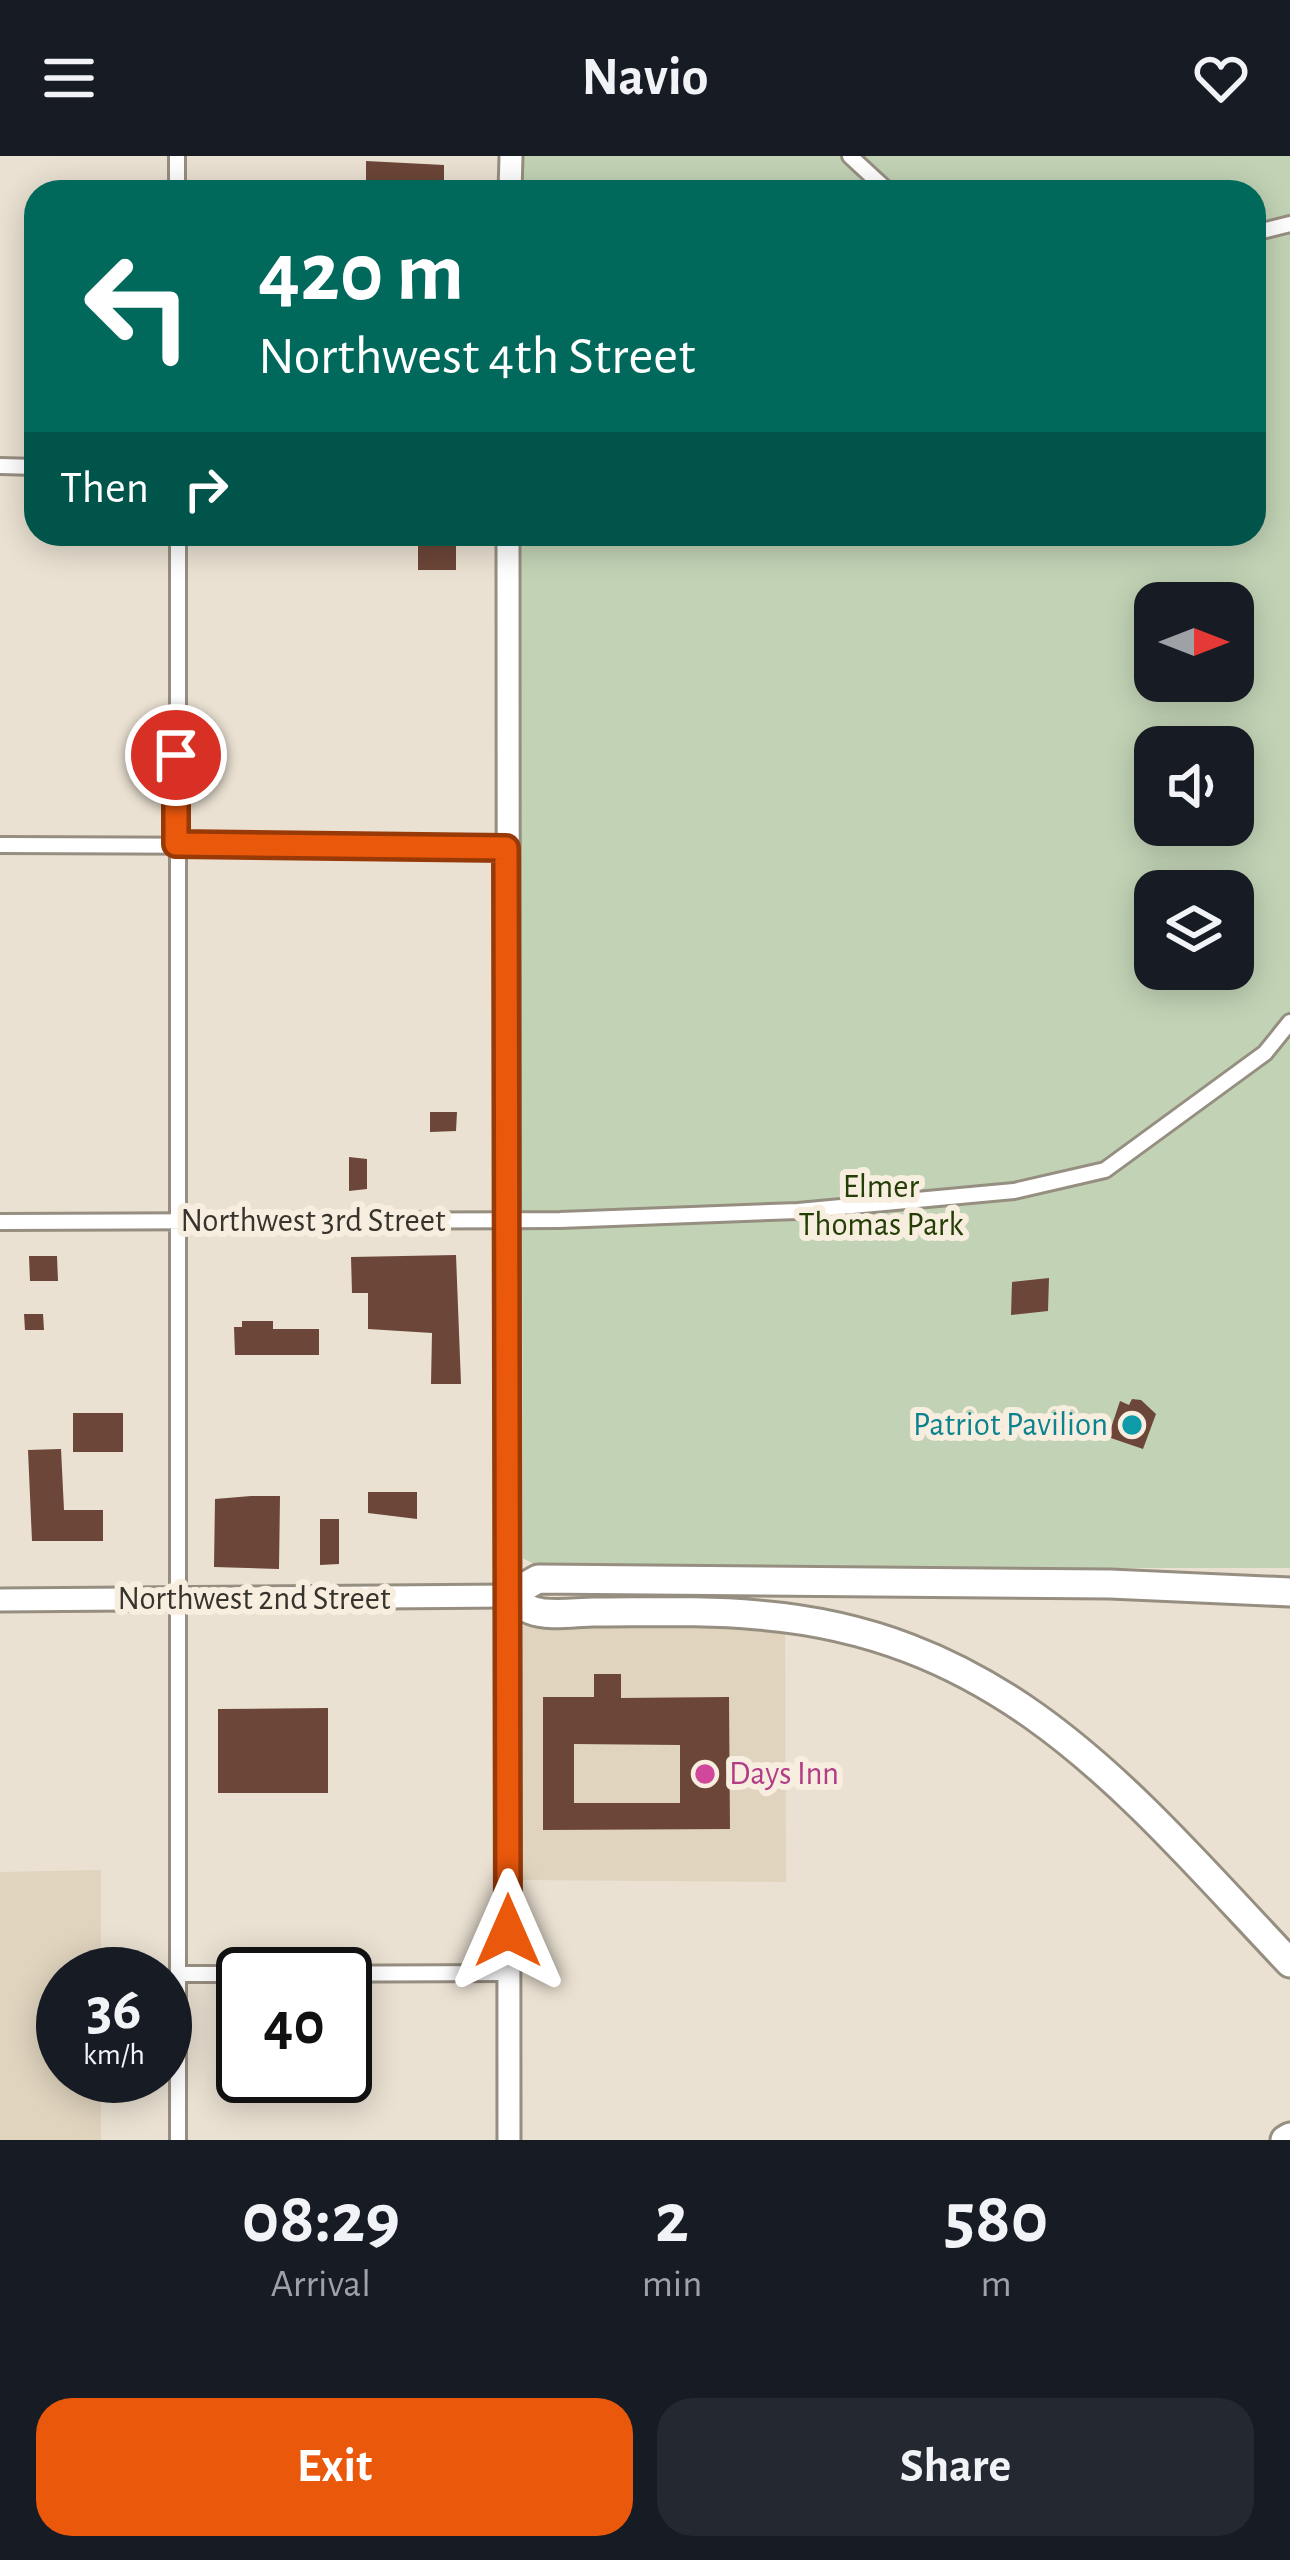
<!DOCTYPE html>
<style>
body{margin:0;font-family:"Alegreya Sans",sans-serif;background:#242831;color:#f1f3f6;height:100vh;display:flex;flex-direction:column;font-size:45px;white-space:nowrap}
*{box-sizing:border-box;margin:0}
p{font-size:39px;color:#9ea1a6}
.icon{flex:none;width:66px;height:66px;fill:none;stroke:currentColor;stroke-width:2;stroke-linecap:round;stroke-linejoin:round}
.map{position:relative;height:1984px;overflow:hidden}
.sheet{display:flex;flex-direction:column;background:#171b24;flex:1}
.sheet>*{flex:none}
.hud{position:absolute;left:24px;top:24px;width:1242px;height:366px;border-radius:36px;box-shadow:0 6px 30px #0003;background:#00695c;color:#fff;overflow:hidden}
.needle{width:78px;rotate:90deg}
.controls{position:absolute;left:1134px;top:426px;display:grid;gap:24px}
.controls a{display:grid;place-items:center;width:120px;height:120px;border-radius:24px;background:#171b24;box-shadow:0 6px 30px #0003;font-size:60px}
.speed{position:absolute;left:36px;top:1791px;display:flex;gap:24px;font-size:60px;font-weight:700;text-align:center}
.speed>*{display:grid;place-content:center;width:156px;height:156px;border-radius:50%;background:#171b24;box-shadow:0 6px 30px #0003;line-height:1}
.speed small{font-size:30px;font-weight:400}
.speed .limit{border:6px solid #111;border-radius:18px;background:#fff;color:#111}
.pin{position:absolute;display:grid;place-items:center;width:102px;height:102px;color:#fff;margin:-51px;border:6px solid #fff;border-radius:50%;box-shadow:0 3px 12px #0007}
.me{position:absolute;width:132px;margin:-66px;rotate:0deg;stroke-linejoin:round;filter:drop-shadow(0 0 9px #0008)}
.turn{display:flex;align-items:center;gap:42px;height:252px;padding:0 36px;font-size:54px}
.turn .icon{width:156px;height:156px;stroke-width:2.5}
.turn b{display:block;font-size:84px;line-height:102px}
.then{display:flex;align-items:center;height:114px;padding:0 36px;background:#0003;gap:24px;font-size:45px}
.eta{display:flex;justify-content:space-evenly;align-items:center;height:204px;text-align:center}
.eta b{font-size:72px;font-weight:700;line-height:84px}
.primary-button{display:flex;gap:24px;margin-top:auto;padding:24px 36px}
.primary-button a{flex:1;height:138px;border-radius:36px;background:#ea580c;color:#fff;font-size:48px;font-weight:700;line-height:138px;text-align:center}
.primary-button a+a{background:#242831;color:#f1f3f6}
header{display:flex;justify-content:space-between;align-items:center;height:156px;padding:0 36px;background:#171b24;font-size:54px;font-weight:700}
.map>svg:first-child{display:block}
</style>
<header><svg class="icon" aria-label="menu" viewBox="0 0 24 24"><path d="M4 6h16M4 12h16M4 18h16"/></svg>Navio<svg class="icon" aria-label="heart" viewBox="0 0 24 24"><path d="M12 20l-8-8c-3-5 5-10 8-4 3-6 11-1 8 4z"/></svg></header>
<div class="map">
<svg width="1290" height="1984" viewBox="0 0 1290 1984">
<rect width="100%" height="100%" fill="#eae1d2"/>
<path fill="#e0d4be" d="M656 1465 785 1471 786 1726 516 1724 521 1470Z
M101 1714V1818H63V1920H101V1984H0V1716Z"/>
<path fill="#c2d3b5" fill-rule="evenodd" d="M520 0H1290V1412H541L523 1402 520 378H1254V36H520ZM1155 447H1233V525H1155ZM1155 591H1233V669H1155ZM1155 735H1233V813H1155Z"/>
<path fill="#6c4638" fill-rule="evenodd" d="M366 5 444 9V34L366 36Z
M418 382H456V414H418Z
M430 956H457L456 975 430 976Z
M349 1001 367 1003V1033L349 1035Z
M456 1099 461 1228H431L432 1177 368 1173V1137H352L351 1101Z
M29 1100H57L58 1125H30Z
M1049 1122 1048 1155 1011 1159 1012 1126Z
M24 1158H43L44 1174H25Z
M242 1165H273V1173H319V1199H235L234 1171H242Z
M1132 1243 1141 1244 1156 1258 1143 1293 1108 1281 1120 1245 1129 1249Z
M73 1257H123V1296H73Z
M61 1293 64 1354H103V1385H32L28 1294Z
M368 1336H417V1363L368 1357Z
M251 1340H280L279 1413 214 1411 215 1343Z
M320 1363H339V1408L320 1409Z
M594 1518H621V1542L729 1541 730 1673 543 1674V1541H594ZM574 1588 680 1589V1647H574Z
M328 1552V1637H218V1553Z"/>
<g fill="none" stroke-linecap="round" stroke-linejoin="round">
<g stroke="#968e80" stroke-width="20">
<path id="street" d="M177 0V36
M850 0 889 36
M1254 77 1290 68
M0 310 36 311
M178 378V1984
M0 689 506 691
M0 1066 560 1064 798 1055 1014 1035 1105 1014 1265 897 1290 866
M178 1818H243
M255 1818 509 1817"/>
</g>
<g stroke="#968e80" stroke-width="27">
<path id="secondary" d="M510 36 511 0
M508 378 509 1984"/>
</g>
<g stroke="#968e80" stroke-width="27">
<path id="primary" d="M0 1444 508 1440"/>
</g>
<g stroke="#968e80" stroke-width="33">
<path id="highway" d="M1290 1436 1110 1428 538 1423 508 1440C515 1445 523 1451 531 1454 548 1461 576 1456 594 1456 649 1456 704 1454 758 1459 1007 1479 1132 1640 1290 1807
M1285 1984 1290 1981"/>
</g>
<use href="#street" stroke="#fff" stroke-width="14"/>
<use href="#secondary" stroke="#fff" stroke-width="21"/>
<use href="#primary" stroke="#fff" stroke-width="21"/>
<use href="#highway" stroke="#fff" stroke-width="27"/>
</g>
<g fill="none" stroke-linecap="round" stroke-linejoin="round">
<g stroke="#983908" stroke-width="30">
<path id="route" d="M176 599V688L506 692 508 1775"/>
</g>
<use href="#route" stroke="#ea580c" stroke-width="21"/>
</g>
<circle fill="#0f9aa8" stroke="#f7eedf" stroke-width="4.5" cx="1132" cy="1269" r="12"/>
<circle fill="#d1479c" stroke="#f7eedf" stroke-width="4.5" cx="705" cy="1618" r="12"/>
<g text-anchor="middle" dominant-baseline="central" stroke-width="12" stroke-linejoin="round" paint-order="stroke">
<g font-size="33" fill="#243e05" stroke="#f7eedf">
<text x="881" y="1031">Elmer<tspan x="881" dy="38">Thomas Park</tspan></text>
</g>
<g font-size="33" fill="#37342e" stroke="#f7eedf">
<text x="313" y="1065">Northwest 3rd Street</text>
<text x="254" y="1443">Northwest 2nd Street</text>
</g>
<g font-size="33" fill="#0d838f" stroke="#f7eedf" text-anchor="end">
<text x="1108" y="1269">Patriot Pavilion</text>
</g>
<g font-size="33" fill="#b23c85" stroke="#f7eedf" text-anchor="start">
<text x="729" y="1618">Days Inn</text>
</g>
</g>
</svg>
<div class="controls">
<a><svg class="needle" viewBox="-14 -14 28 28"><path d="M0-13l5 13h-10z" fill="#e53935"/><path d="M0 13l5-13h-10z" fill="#9ea1a6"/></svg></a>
<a><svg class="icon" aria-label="sound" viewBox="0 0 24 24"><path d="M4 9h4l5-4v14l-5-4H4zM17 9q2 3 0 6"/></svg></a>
<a><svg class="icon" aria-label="layers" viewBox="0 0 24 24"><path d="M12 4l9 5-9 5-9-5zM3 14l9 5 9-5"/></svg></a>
</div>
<div class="speed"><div>36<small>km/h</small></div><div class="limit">40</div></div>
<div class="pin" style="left:176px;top:599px;background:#d93025"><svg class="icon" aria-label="arrive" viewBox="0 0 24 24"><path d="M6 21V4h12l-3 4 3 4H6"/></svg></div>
<svg class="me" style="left:508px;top:1775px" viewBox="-20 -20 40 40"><path d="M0-17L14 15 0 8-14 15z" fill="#ea580c" stroke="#fff" stroke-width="4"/></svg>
<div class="hud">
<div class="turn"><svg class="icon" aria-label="left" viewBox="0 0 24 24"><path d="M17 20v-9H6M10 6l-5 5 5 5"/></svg><div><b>420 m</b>Northwest 4th Street</div></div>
<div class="then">Then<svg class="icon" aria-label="right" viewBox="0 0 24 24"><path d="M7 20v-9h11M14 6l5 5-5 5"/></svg></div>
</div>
</div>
<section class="sheet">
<div class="eta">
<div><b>08:29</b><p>Arrival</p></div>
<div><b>2</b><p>min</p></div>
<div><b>580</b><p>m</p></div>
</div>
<div class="primary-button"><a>Exit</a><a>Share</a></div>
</section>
